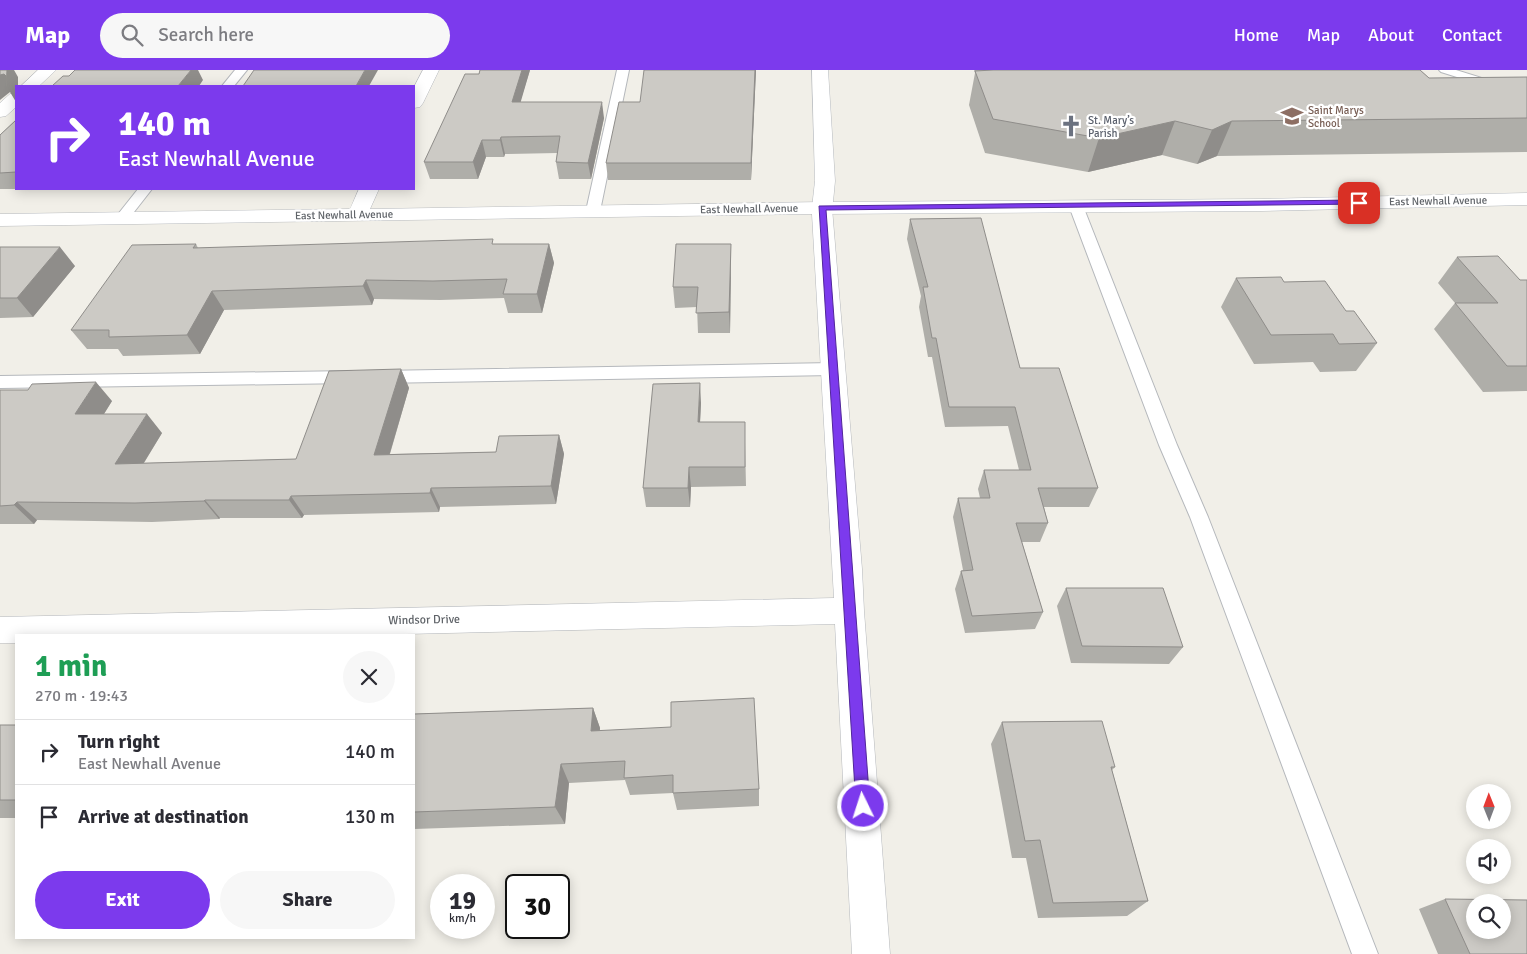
<!DOCTYPE html>
<meta charset="utf-8">
<style>
body{margin:0;font-family:Signika,sans-serif;background:#f7f7f7;color:#2b2b33;height:100vh;display:flex;flex-direction:column;font-size:19px;white-space:nowrap}
*{box-sizing:border-box;margin:0}
p{font-size:16px;color:#7c7c81}
.icon{flex:none;width:28px;height:28px;fill:none;stroke:currentColor;stroke-width:2;stroke-linecap:round;stroke-linejoin:round}
.map{position:relative;flex:1;overflow:hidden}
.side{position:absolute;left:15px;top:564px;width:400px;height:305px;display:flex;flex-direction:column;background:#fff;border-radius:0px;box-shadow:0 2px 12px #0003}
.side>*{flex:none}
.top-card{position:absolute;left:15px;top:15px;width:400px;height:105px;border-radius:0px;box-shadow:0 2px 12px #0003;background:#7c3aed;color:#fff;overflow:hidden}
.needle{width:32px;rotate:359deg}
.tools{position:absolute;left:1466px;top:714px;display:grid;gap:10px}
.tools a{display:grid;place-items:center;width:45px;height:45px;border-radius:50%;background:#fff;box-shadow:0 2px 12px #0003;font-size:25px}
.speed{position:absolute;left:430px;top:804px;display:flex;gap:10px;font-size:25px;font-weight:700;text-align:center}
.speed>*{display:grid;place-content:center;width:65px;height:65px;border-radius:50%;background:#fff;box-shadow:0 2px 12px #0003;line-height:1}
.speed small{font-size:12px;font-weight:400}
.speed .limit{border:2px solid #111;border-radius:8px;background:#fff;color:#111}
.pin{position:absolute;display:grid;place-items:center;width:42px;height:42px;color:#fff;margin:-21px;border-radius:10px;box-shadow:0 2px 8px #0006}
.me{position:absolute;width:55px;margin:-28px;rotate:356deg;stroke-linejoin:round;filter:drop-shadow(0 0 4px #0008)}
.turn{display:flex;align-items:center;gap:18px;height:105px;padding:0 20px;font-size:22px}
.turn .icon{width:65px;height:65px;stroke-width:2.5}
.turn b{display:block;font-size:35px;line-height:42px}
.round{display:grid;place-items:center;flex:none;width:52px;height:52px;border-radius:26px;background:#f7f7f7}
.summary{display:flex;align-items:center;justify-content:space-between;height:85px;padding:0 20px}
h1{font-size:30px;font-weight:700;line-height:38px;color:#1e9e55}
.button{display:flex;gap:10px;margin-top:auto;padding:10px 20px}
.button a{flex:1;height:58px;border-radius:30px;background:#7c3aed;color:#fff;font-size:20px;font-weight:700;line-height:58px;text-align:center}
.button a+a{background:#f7f7f7;color:#2b2b33}
ul{padding:0;list-style:none}
li{display:flex;align-items:center;gap:15px;height:65px;padding:0 20px;border-top:1px solid #e1e1e2}
li div{flex:1}
li b{display:block;font-size:19px}
li em{font-style:normal}
header{display:flex;align-items:center;gap:30px;box-sizing:border-box;height:70px;padding:0 25px;background:#7c3aed;color:#fff}
header strong{font-size:24px}
nav{display:flex;gap:28px;margin-inline-start:auto;font-size:18px}
.search{width:350px;height:45px;background:#f7f7f7;display:flex;align-items:center;gap:12px;box-sizing:border-box;padding:0 18px;border-radius:28px;color:#7c7c81;font-size:19px}
.map>svg:first-child{display:block}
</style>
<header>
<strong>Map</strong>
<div class="search"><svg class="icon" aria-label="search" viewBox="0 0 24 24"><circle cx="10" cy="10" r="6"/><path d="M15 15l6 6"/></svg>Search here</div>
<nav><a>Home</a><a>Map</a><a>About</a><a>Contact</a></nav>
</header>
<div class="map">
<svg width="1527" height="884" viewBox="0 0 1527 884">
<rect width="100%" height="100%" fill="#f1efe8"/>
<g fill="none" stroke-linecap="round" stroke-linejoin="round">
<g stroke="#b5b8bc" stroke-width="2">
<path id="lane" d="M235 0H247L234 16H222Z
M617 0H629L600 141 593 145 586 141Z
M1439 0H1456L1527 22V29L1441 2Z
M138 119H152L127 151H117L115 148Z
M1076 132 1083 136 1177 375 1208 447 1378 884H1352L1190 447 1159 375 1069 136Z
M833 293 839 295 841 299 839 303 833 305 379 313 373 311 371 307 373 303 379 301Z
M351 301 357 303 359 307 357 311 351 313 0 318V306Z"/>
</g>
<g stroke="#b5b8bc" stroke-width="1">
<path id="street" d="M38 0H56L39 16H21Z
M423 0H439L423 33 420 37 414 38V17Z
M16 23V37L6 46 0 47V33L10 24Z
M359 119H379L370 139 822 132 829 134 832 138 862 499 864 541 890 884H852L835 554 363 565H16V573H0V547L834 528 812 144 0 156V144L350 139Z"/>
</g>
<g stroke="#b6babf" stroke-width="1">
<path id="secondary" d="M812 0H828L835 111 833 132 1262 129 1527 123V135L1262 141 822 144 815 142 812 138 815 111Z"/>
</g>
<use href="#lane" fill="#fff" fill-rule="evenodd"/>
<use href="#street" fill="#fff" fill-rule="evenodd"/>
<use href="#secondary" fill="#fff" fill-rule="evenodd"/>
</g>
<path fill="#afaea9" d="M480 0H530L520 32 604 48 591 109H559L556 92 557 83 505 84 504 87H486L478 109H430L424 92 479 4Z
M756 0 751 110H608L606 93 640 32Z
M974 0H1420L1429 8 1527 7V82L1217 86 1197 94 1162 85 1088 102 985 83 969 35 975 3Z
M16 50V119H43H0V65Z
M910 149 1020 298 1098 418 1089 437H1044L1048 453 1040 472H1022L1043 542 1035 559 965 563 955 519 961 501 963 500 953 447 958 428H980L978 419 984 400H1019L1008 356 945 357 932 287H928L919 237 921 226 907 169Z
M196 174 198 178 494 174H549L554 193 542 243H508L504 228 440 230 374 229 372 235 224 240 200 284 123 286 118 279H87L71 260Z
M731 174V194L730 263H698L697 237 675 238 673 217Z
M0 177 75 196 33 247 0 248Z
M1457 187 1520 210H1527V321L1483 322 1434 259 1455 233 1438 213Z
M1236 208 1284 212 1346 241 1377 273 1356 301 1320 302 1313 292 1254 294 1221 237Z
M401 299 409 318 390 384 496 382 559 365 564 384 556 434 440 437 439 442 304 445 302 448H220L219 449 152 452 37 450 34 454H0V320L112 331 104 344 162 363 144 393 296 389Z
M701 333 700 352 745 372 746 416 691 417 690 437H646L643 418Z
M1066 518 1183 577 1169 594 1071 593 1057 536Z
M593 638 600 658V661L759 719V736L677 740 673 723 630 725 625 710 569 713 565 754 414 759V644Z
M1002 652 1115 697 1112 700 1148 831 1127 846 1038 848 1026 788H1012L991 674Z
M0 655H16V748H0Z
M1445 829 1527 884H1438L1419 839Z"/>
<path fill="#8f8d8a" d="M0 0H14L18 7V16H16V32L10 22 0 30Z
M191 0H198L203 10 199 16H178Z
M365 0H378L369 16H356Z
M522 0H530L516 48 512 32Z
M755 0H756L751 110V93Z
M602 32 604 48 591 109 588 93Z
M1175 51 1162 85 1088 102 1099 68Z
M1232 51 1217 86 1197 94 1212 60Z
M501 67 505 84 504 87 500 70Z
M482 70 486 87 478 109 473 92Z
M549 174 554 193 542 243 537 224Z
M731 174V194L730 263 729 242Z
M60 177 75 196 33 247 17 228Z
M366 210 374 229 372 235 363 216Z
M212 221 224 240 200 284 187 265Z
M401 299 409 318 384 403 374 385Z
M96 312 112 331 92 363 75 344Z
M700 313 701 333 699 372 698 352Z
M147 344 162 363 132 412 115 394Z
M559 365 564 384 556 434 551 416Z
M689 397 691 417 690 437 688 418Z
M431 418 440 437 439 442 430 423Z
M291 426 304 445 302 448 289 430Z
M205 430 220 448 219 449 204 431Z
M17 432 37 450 34 454 14 435Z
M593 638 600 658 598 680 591 661Z
M561 694 569 713 565 754 555 737Z"/>
<path fill="#cccac5" stroke="#8f8d8a" fill-rule="evenodd" d="M0 0H7L6 18V6L4 4 0 5Z
M75 0H191L178 16H52L63 6H69Z
M254 0H365L356 16H243Z
M480 0H522L512 32H602L588 93 556 92 560 66 501 67 500 70H482L473 92H424L465 4H479Z
M644 0H755L751 93H606L619 32H640Z
M993 0H1420L1429 8 1527 7V48L1232 51 1212 60 1175 51 1099 68 993 49 975 1Z
M16 50V102L0 103V65Z
M981 148 1020 298H1059L1098 418H1038L1048 453H1016L1043 542 972 546 961 501 973 500 958 428H990L984 400H1031L1015 337H949L936 268H932L923 217H928L910 149Z
M493 169 492 174H549L537 224H503L507 209 433 211 366 210 363 216 212 221 187 265 109 267V260H71L132 175 196 174 193 178Z
M676 174H731L729 242 696 243 698 217H673Z
M0 177H60L17 228H0Z
M1498 186 1520 210H1527V296H1507L1455 233H1498L1457 187Z
M1281 207 1284 212 1325 211 1346 241H1354L1377 273 1339 274 1333 264 1271 265 1236 208Z
M401 299 374 385 496 382 499 366 559 365 551 416 431 418 430 423 291 426 289 430H205L204 431 135 433 17 432 14 435 0 436V320H28L32 314 96 312 75 344H147L115 394 296 389 329 301Z
M700 313 698 352H745V397H689L688 418H643L653 314Z
M1066 518H1163L1183 577 1082 576Z
M754 628 759 719 673 723V705L624 708 625 691 561 694 555 737 414 742V644L593 638 591 661 671 657V632Z
M1102 651 1115 697H1111L1148 831 1053 833 1040 770 1025 771 1002 652Z
M0 655H16V730H0Z
M1445 829 1527 830V884H1470ZM1475 832H1502V860H1475Z"/>
<path fill="#7c3aed" stroke="#51269a" d="M1359 130 1362 131V134L826 140 870 736 868 741 863 743 858 741 856 736 819 136Z"/>
<defs>
<g id="school-bare" transform="scale(1.725)"><path d="M0-5L7-2L0 1L-7-2ZM-4 1L0 2.5L4 1V4Q0 6-4 4Z" fill="#8d6e63" stroke="#fff" stroke-width="2.5" paint-order="stroke"/></g>
<g id="church-bare" transform="scale(1.725)"><path d="M-1.2-6h2.4v3.5h3.3v2.4h-3.3V6h-2.4V-.1h-3.3v-2.4h3.3Z" fill="#6b7280" stroke="#fff" stroke-width="2.5" paint-order="stroke"/></g>
</defs>
<g fill-rule="evenodd">
<use href="#school-bare" x="1292" y="46"/>
<use href="#church-bare" x="1071" y="56"/>
</g>
<g text-anchor="middle" dominant-baseline="central" stroke-width="4.5" stroke-linejoin="round" paint-order="stroke">
<g font-size="11" fill="#785e54" stroke="#fff" text-anchor="start">
<text x="1308" y="40">Saint Marys<tspan x="1308" dy="13">School</tspan></text>
</g>
<g font-size="11" fill="#5b616d" stroke="#fff" text-anchor="start">
<text x="1088" y="50">St. Mary’s<tspan x="1088" dy="13">Parish</tspan></text>
</g>
<g font-size="11" fill="#5f6368" stroke="#fff">
<text transform="translate(1438 131) rotate(-1)">East Newhall Avenue</text>
<text transform="translate(749 139) rotate(-1)">East Newhall Avenue</text>
<text transform="translate(344 145) rotate(-1)">East Newhall Avenue</text>
</g>
<g font-size="12" fill="#5f6368" stroke="#fff">
<text transform="translate(424 550) rotate(-1)">Windsor Drive</text>
</g>
</g>
</svg>
<div class="tools">
<a><svg class="needle" viewBox="-14 -14 28 28"><path d="M0-13l5 13h-10z" fill="#e53935"/><path d="M0 13l5-13h-10z" fill="#7c7c81"/></svg></a>
<a><svg class="icon" aria-label="sound" viewBox="0 0 24 24"><path d="M4 9h4l5-4v14l-5-4H4zM17 9q2 3 0 6"/></svg></a>
<a><svg class="icon" aria-label="search" viewBox="0 0 24 24"><circle cx="10" cy="10" r="6"/><path d="M15 15l6 6"/></svg></a>
</div>
<div class="speed"><div>19<small>km/h</small></div><div class="limit">30</div></div>
<div class="pin" style="left:1359px;top:133px;background:#d93025"><svg class="icon" aria-label="arrive" viewBox="0 0 24 24"><path d="M6 21V4h12l-3 4 3 4H6"/></svg></div>
<svg class="me" style="left:863px;top:736px" viewBox="-20 -20 40 40"><circle r="17" fill="#7c3aed" stroke="#fff" stroke-width="3"/><path d="M0-11L8 9 0 5-8 9z" fill="#fff"/></svg>
<div class="top-card">
<div class="turn"><svg class="icon" aria-label="right" viewBox="0 0 24 24"><path d="M7 20v-9h11M14 6l5 5-5 5"/></svg><div><b>140 m</b>East Newhall Avenue</div></div>
</div>
<section class="side">
<div class="summary"><div><h1>1 min</h1><p>270 m · 19:43</p></div><a class="round"><svg class="icon" aria-label="close" viewBox="0 0 24 24"><path d="M6 6l12 12M18 6L6 18"/></svg></a></div>
<ul>
<li><svg class="icon" aria-label="right" viewBox="0 0 24 24"><path d="M7 20v-9h11M14 6l5 5-5 5"/></svg><div><b>Turn right</b><p>East Newhall Avenue</p></div><em>140 m</em></li>
<li><svg class="icon" aria-label="arrive" viewBox="0 0 24 24"><path d="M6 21V4h12l-3 4 3 4H6"/></svg><div><b>Arrive at destination</b></div><em>130 m</em></li>
</ul>
<div class="button"><a>Exit</a><a>Share</a></div>
</section>
</div>
